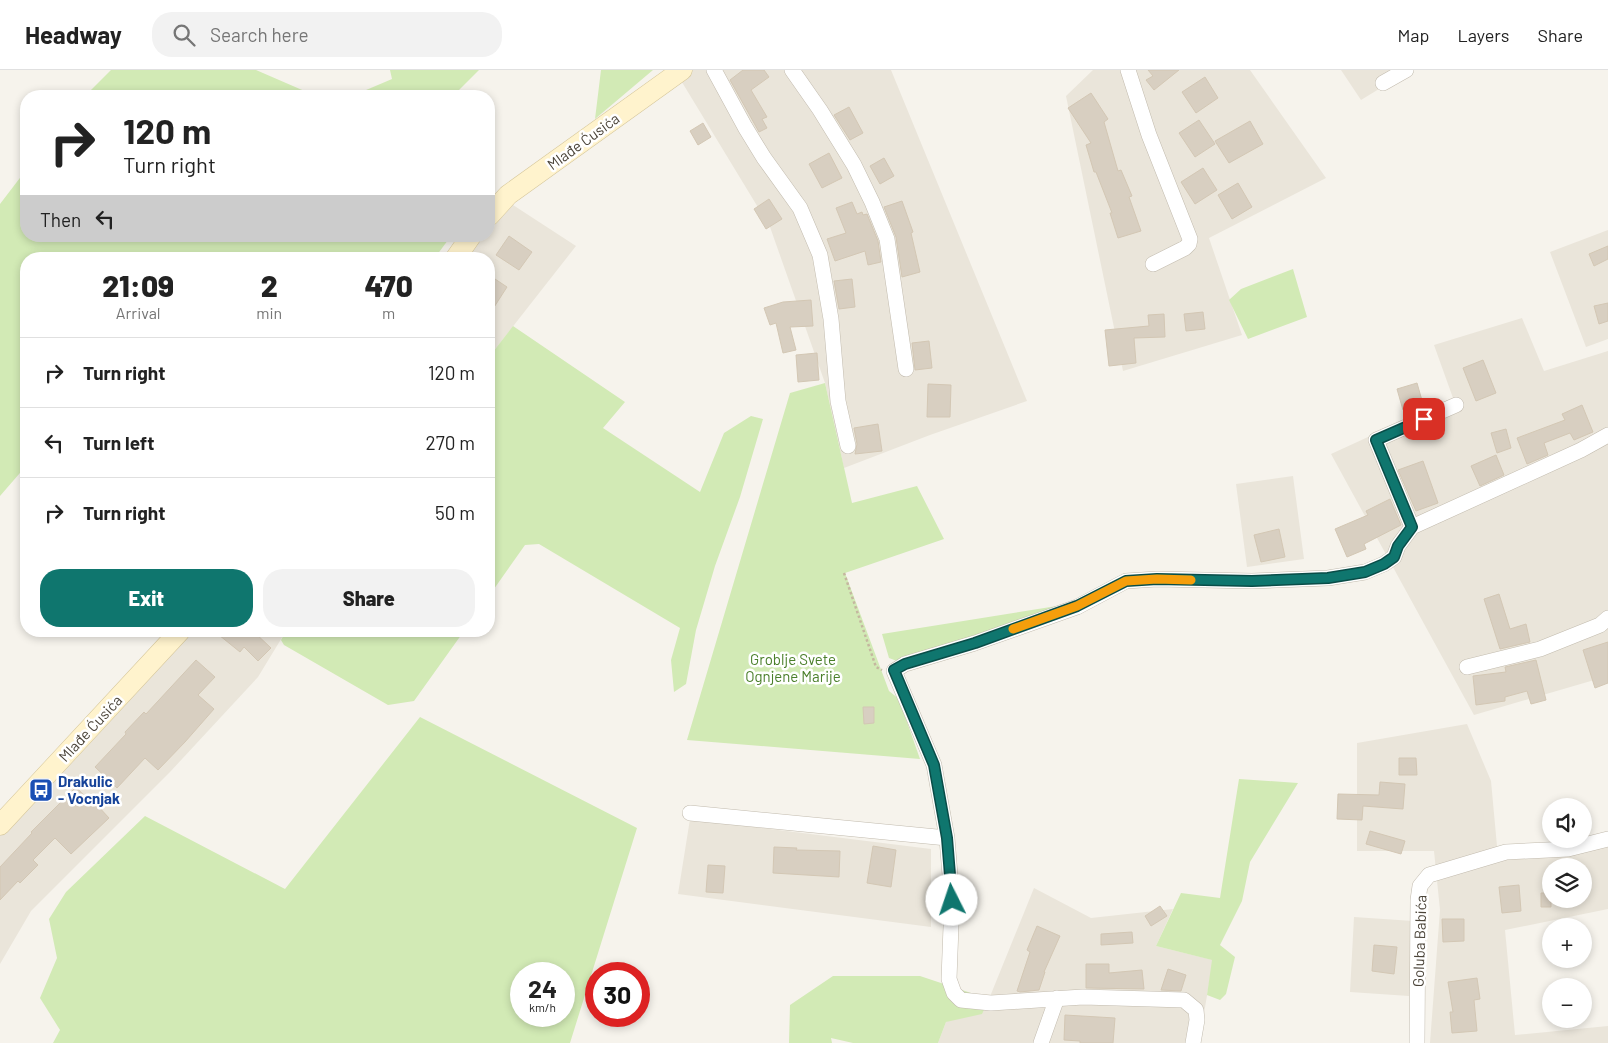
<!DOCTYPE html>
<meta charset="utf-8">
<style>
body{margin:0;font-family:Barlow,sans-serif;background:#f2f2f2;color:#222;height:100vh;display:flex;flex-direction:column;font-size:19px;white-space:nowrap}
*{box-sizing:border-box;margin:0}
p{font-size:16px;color:#767676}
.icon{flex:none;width:28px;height:28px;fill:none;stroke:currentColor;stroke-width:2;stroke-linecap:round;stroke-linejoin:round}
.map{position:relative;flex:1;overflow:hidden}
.drawer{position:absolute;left:20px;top:182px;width:475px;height:385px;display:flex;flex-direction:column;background:#fff;border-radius:20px;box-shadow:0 2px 8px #0003}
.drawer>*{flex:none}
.hud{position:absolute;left:20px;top:20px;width:475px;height:152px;border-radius:20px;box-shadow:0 2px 8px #0003;background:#fff;color:#222;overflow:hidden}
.buttons{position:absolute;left:1542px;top:728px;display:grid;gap:10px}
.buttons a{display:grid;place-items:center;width:50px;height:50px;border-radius:50%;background:#fff;box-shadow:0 2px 8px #0003;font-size:25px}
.speed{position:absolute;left:510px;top:892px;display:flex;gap:10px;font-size:25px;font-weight:700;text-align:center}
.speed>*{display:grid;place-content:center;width:65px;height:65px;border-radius:50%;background:#fff;box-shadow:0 2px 8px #0003;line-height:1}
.speed small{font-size:12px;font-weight:400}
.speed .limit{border:8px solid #d22;background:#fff;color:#111}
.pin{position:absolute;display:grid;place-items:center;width:42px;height:42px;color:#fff;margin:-21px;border-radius:10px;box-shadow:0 2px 8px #0006}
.me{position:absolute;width:55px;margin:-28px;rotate:356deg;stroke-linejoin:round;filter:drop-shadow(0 0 4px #0008)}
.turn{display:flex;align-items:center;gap:18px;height:105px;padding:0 20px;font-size:22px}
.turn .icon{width:65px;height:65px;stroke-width:2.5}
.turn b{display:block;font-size:35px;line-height:42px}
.then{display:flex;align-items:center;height:48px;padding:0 20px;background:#0003;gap:10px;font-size:19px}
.eta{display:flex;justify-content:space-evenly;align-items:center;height:85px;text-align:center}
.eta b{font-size:30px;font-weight:800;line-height:35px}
.cta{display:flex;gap:10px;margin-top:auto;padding:10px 20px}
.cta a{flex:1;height:58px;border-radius:20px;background:#0f766e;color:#fff;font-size:20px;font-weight:800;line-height:58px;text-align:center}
.cta a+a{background:#f2f2f2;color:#222}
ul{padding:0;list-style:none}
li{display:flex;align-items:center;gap:15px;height:70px;padding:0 20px;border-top:1px solid #e0e0e0}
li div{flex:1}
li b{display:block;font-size:19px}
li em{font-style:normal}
header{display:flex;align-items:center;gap:30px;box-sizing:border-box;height:70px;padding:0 25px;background:#fff;border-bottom:1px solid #e0e0e0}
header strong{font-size:24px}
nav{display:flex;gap:28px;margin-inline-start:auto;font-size:18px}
.search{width:350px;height:45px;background:#f2f2f2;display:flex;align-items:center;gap:12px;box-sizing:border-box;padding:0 18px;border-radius:20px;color:#767676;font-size:19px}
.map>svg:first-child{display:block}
</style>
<header>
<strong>Headway</strong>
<div class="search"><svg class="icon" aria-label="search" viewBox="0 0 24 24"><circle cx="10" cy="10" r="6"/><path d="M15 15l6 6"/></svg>Search here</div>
<nav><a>Map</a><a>Layers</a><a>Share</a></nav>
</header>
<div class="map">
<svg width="1608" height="973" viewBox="0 0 1608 973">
<rect width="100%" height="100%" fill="#f6f3ec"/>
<path fill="#eae5da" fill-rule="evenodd" d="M683 0H891L1027 331 930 365 844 398 825 313 770 157 677 4Z
M1093 0H1250L1326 108 1209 168 1242 265 1123 301 1066 26Z
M1341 0H1410L1361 30Z
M513 135 576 176 489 287V189H463L484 166H489V161Z
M1608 160V269L1586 277 1550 182Z
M1522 248 1544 301 1608 281V606L1474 645 1331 384 1453 328 1434 275Z
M1293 406 1304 489 1247 497 1236 414Z
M180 561H286L258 607 170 702 31 841 0 894V755Z
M1467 654 1491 711 1498 787 1608 764V839L1505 860 1515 965 1608 956V973H1430L1440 840 1434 781H1357V673ZM1551 796H1584V829H1551Z
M690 749 931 779V857L678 824Z
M1034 818 1091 848 1173 839 1156 876 1213 890 1199 973H938L946 952 989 929Z
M1354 847 1413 851 1409 926 1350 922Z"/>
<path fill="#d2eab5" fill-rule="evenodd" d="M111 0H256L316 26H85Z
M390 0H479L453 26H352L392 9Z
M601 0H653L595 49Z
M26 100V166H451L434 189H26V396L0 426V134Z
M1293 199 1307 247 1248 269 1229 230 1241 219Z
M513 256 625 332 603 358 700 422 724 363 751 346 763 349 740 427 715 496 696 560 686 614 674 622 671 590 680 558 539 474 525 475 489 526V287Z
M825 313 852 433 917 416 944 469 845 503 889 621 899 629 920 689 687 670 790 323Z
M1063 535 905 594 889 588 882 564Z
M286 561H464L414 631 388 635 284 575 281 570Z
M420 647 637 758 570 973H53L60 960 40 928 57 888 49 849 66 822 145 746 285 819ZM521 904H564V946H521Z
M1239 709 1298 713 1250 792 1242 831 1220 875 1235 887 1226 924 1220 930 1207 925 1212 890 1156 876 1181 823 1220 828Z
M833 906H920L989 929 982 944 946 952 938 973H853L831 968 832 973H789L790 935Z"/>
<path fill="#d8cfc1" stroke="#d3c7b4" d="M743 0H764L769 7 751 20 767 47 762 49 767 58 759 62 730 10Z
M1148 0H1179L1154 20 1146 10 1153 6Z
M1205 7 1218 28 1196 43 1182 22Z
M1091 23 1108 49 1104 52 1118 101 1121 100 1132 126 1129 127 1141 161 1118 168 1110 143H1112L1096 102H1094L1086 75 1091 73 1068 38Z
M849 37 863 63 850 70 834 45Z
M1199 50 1215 74 1195 87 1179 63Z
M1250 51 1263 74 1229 93 1215 71Z
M703 53 711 67 698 75 690 61Z
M829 83 842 108 822 118 809 94Z
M884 88 894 106 880 114 870 96Z
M1203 98 1217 120 1195 134 1181 112Z
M1238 113 1252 137 1232 149 1218 125Z
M769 129 782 149 766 159 754 139Z
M902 131 913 162 911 163 920 202 902 207 896 167 884 137Z
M852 132 857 144 862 142 863 145 867 144 878 171 881 192 868 195 865 181 835 191 827 169 846 163 836 138Z
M509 166 532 182 519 200 496 185Z
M1608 176V189L1594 196 1589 184Z
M489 205 507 217 489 245Z
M852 209 855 237 839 239 834 211Z
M811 230 813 256 790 257 796 280 783 283 776 253 770 255 764 238 783 232Z
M1608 233V251L1599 254 1594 236Z
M1203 242 1205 259 1186 261 1184 244Z
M1164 244 1165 267 1134 268 1136 293 1109 296 1105 260 1149 256 1148 245Z
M929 271 932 298 915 300 912 273Z
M817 283 819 310 798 312 796 285Z
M1483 290 1496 323 1476 331 1463 298Z
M1417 313 1423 334 1403 340 1397 319Z
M928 314 951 315 950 347H927Z
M1582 335 1593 362 1574 370 1570 363 1544 373 1548 385 1527 394 1517 368 1565 350 1562 344Z
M878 354 882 381 855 384 857 374 854 358Z
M1506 359 1511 378 1497 383 1491 363Z
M1496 385 1504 405 1480 416 1471 396Z
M1423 391 1438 433 1416 441 1398 400Z
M1390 429 1401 455 1364 474 1366 479 1347 487 1335 459 1368 445 1366 441Z
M1279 459 1285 487 1261 492 1254 465Z
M1499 524 1510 559 1526 554 1530 572 1500 579 1484 529Z
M214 561H253L271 578 258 591 244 577 240 582Z
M1608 572V613L1595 618 1583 580Z
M196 590 215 607 198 625 214 639 185 672 158 700 145 688 117 718 95 697 126 664 125 662 144 642 146 644Z
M1536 590 1546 630 1531 634 1527 621 1505 627V631L1476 635 1473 606 1506 602 1505 597Z
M863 637H874V653L864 654Z
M1399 688H1416L1417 705H1399Z
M1380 712 1405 714 1403 739 1363 736 1362 750 1337 749 1338 724 1379 725Z
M76 717 95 737 97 735 109 748 71 784 55 768 33 790 38 795 20 813 18 811 0 830V797L32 763 31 762Z
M1370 761 1405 771 1401 784 1366 774Z
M873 776 896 780 891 817 867 813Z
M774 777 797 778 796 780 840 781 839 807 773 803Z
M708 795 725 796 723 823 706 822Z
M1519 815 1521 841 1502 843 1499 817Z
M1541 823H1551V837H1541Z
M1160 836 1167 846 1151 856 1145 846Z
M1442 849H1464V871L1443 872Z
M1037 856 1060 866 1044 902H1045L1039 920 1020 922 1017 921 1030 882 1027 880Z
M1132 862 1133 873 1101 875V864Z
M1374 875 1397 877 1394 904 1372 901Z
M1086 894H1109V903L1142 900 1144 919 1086 918Z
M1168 899 1186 905 1181 921 1161 920Z
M1477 908 1480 929 1474 930 1477 961 1452 963 1450 942H1453L1448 912Z
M1065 945 1115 948 1113 973H1080V971L1064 970Z"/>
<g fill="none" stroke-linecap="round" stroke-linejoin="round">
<g stroke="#c2bbae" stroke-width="16">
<path id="street" d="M714 0 745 57 764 88 800 138 820 185 831 249 838 331 848 376
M792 0 820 40 854 95 872 132 887 169 906 299
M1128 0 1149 65 1190 169 1189 174 1185 178 1153 194
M1383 13 1406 0
M1412 457 1376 370 1456 335
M1467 597 1540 579 1600 555 1608 548
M690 743 947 768
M1041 973 1057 928
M1193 973 1197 950 1196 940 1184 930 1083 927 991 933 961 930 954 923 949 909 952 830 947 768 934 695 894 601 905 594 975 573 1077 537 1126 511 1157 509 1252 511 1328 508 1365 502 1384 494 1394 487 1398 476 1412 457 1581 380 1608 365
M1417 973 1418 830 1420 816 1429 805 1506 782 1568 779 1608 769"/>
</g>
<g stroke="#d6c79b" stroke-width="21">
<path id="secondary" d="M489 146 508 125 682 0
M455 189 471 166
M0 755 180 561"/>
</g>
<path stroke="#c4b79f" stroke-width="2.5" stroke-dasharray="2.5 2.5" stroke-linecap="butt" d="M844 503 876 597 882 600"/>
<use href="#street" stroke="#fff" stroke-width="15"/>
<use href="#secondary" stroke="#fff3cd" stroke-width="20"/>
</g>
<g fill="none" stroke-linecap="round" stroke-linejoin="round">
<g stroke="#0a4d48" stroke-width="12">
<path id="route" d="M952 830 947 768 934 695 894 600 905 594 975 573 1077 536 1126 511 1157 509 1252 511 1328 508 1365 502 1384 494 1394 487 1398 476 1412 457 1376 370 1424 349"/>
</g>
<use href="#route" stroke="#0f766e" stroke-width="9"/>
<path stroke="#f59e0b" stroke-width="9" d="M1013 559 1077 536 1126 511 1157 509 1191 510"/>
</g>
<defs>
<g id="bus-square" transform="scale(1.25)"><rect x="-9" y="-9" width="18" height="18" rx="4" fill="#1a4fb4" stroke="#fff"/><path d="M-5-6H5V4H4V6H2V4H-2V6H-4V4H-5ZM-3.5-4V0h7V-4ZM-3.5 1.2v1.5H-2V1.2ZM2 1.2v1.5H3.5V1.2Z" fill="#fff"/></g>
</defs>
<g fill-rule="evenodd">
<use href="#bus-square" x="41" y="720"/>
</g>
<g text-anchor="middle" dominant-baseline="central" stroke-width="5" stroke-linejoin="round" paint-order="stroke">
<g font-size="15" fill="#4b4439" stroke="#fff">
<text transform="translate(583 71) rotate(-36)">Mlađe Ćusića</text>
<text transform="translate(90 658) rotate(-47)">Mlađe Ćusića</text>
<text transform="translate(1419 871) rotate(-88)">Goluba Babića</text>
</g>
<g font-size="15" fill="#4a7f2a" stroke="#fff">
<text x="793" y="589">Groblje Svete<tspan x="793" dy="17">Ognjene Marije</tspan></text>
</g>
<g font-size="15" font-weight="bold" fill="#164399" stroke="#fff" text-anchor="start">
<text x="58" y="711">Drakulic<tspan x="58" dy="17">- Vocnjak</tspan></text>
</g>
</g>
</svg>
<div class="buttons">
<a><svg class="icon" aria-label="sound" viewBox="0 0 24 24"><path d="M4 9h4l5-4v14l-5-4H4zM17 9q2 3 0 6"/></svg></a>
<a><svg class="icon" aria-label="layers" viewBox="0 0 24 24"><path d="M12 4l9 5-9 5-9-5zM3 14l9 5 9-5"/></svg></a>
<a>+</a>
<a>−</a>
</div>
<div class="speed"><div>24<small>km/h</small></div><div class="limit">30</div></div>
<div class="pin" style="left:1424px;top:349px;background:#d93025"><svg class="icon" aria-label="arrive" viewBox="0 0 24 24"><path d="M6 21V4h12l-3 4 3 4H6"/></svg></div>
<svg class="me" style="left:952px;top:830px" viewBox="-20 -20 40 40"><circle r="19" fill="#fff"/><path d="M0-13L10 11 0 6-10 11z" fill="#0f766e"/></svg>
<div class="hud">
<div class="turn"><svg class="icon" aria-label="right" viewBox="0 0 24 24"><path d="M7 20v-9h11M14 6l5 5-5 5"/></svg><div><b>120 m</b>Turn right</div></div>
<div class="then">Then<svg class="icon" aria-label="left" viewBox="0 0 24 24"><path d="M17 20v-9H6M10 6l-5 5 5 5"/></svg></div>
</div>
<section class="drawer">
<div class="eta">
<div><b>21:09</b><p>Arrival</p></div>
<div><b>2</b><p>min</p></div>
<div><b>470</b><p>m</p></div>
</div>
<ul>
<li><svg class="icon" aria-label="right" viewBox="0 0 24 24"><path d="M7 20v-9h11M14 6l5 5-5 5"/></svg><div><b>Turn right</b></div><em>120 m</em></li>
<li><svg class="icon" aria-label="left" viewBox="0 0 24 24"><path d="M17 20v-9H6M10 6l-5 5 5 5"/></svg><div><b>Turn left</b></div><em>270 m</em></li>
<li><svg class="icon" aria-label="right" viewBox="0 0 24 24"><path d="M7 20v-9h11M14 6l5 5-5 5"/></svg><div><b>Turn right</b></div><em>50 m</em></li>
</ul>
<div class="cta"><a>Exit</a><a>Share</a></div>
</section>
</div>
